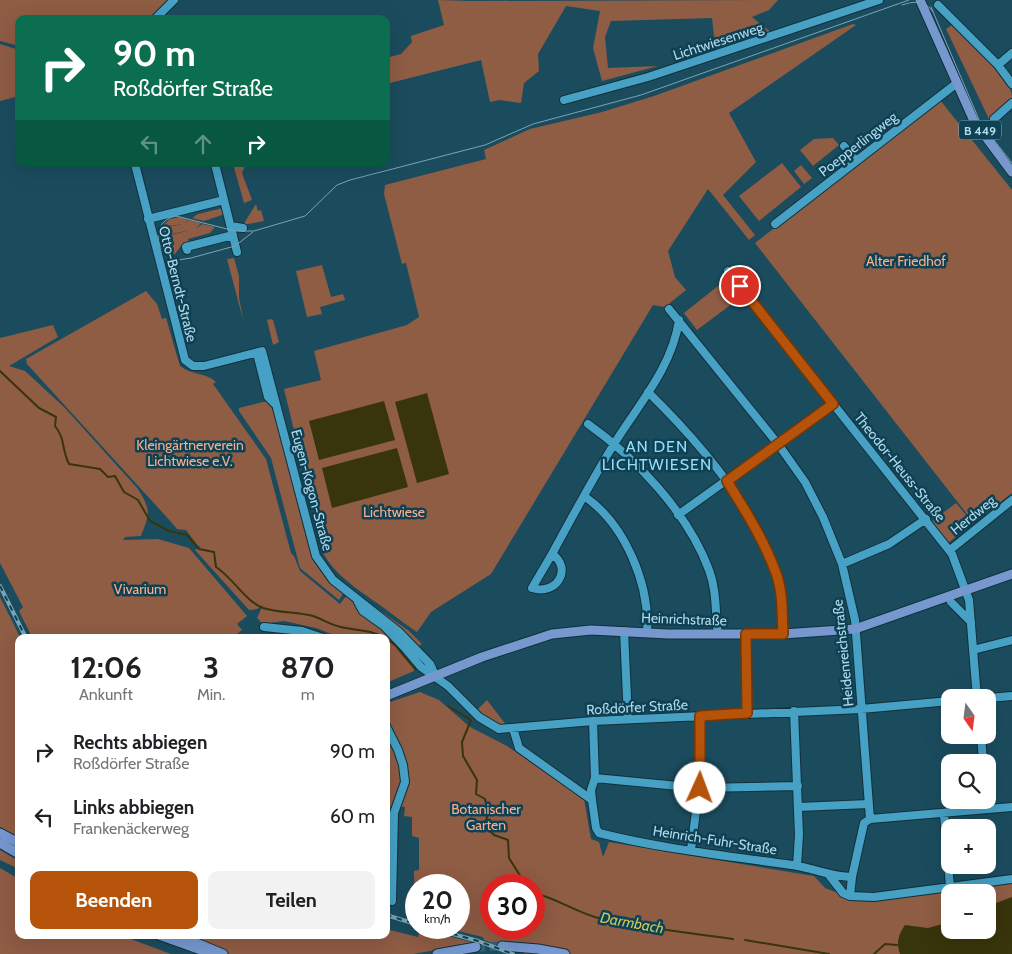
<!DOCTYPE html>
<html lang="de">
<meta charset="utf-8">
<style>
body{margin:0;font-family:Cabin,sans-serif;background:#f2f2f2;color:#202124;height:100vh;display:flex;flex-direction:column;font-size:19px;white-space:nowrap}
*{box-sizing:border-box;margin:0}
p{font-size:16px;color:#757577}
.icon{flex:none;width:28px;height:28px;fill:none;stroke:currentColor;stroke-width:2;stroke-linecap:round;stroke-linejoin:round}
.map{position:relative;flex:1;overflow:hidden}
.details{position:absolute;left:15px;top:634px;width:375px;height:305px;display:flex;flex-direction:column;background:#fff;border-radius:10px;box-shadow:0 5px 20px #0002}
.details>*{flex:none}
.banner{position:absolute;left:15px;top:15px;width:375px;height:152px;border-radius:10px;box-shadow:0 5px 20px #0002;background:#0b6e4f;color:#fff;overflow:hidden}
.needle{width:32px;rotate:166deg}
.tools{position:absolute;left:941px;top:689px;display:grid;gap:10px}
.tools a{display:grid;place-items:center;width:55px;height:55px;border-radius:10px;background:#fff;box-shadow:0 5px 20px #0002;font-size:25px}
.speed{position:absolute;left:405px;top:874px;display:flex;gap:10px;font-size:25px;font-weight:700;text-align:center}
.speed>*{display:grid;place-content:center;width:65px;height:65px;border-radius:50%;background:#fff;box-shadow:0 5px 20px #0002;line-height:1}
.speed small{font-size:12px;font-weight:400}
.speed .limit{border:8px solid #d22;background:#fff;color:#111}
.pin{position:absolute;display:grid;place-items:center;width:42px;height:42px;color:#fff;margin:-21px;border:2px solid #fff;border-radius:50%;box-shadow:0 1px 5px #0007}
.me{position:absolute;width:55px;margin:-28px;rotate:2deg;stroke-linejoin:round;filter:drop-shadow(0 0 4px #0008)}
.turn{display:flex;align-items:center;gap:18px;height:105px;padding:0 15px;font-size:22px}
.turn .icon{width:65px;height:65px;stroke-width:2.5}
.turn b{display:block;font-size:35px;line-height:42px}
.lanes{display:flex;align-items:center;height:48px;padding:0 15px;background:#0003;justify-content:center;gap:25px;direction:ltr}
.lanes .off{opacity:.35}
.eta{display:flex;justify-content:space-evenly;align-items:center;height:85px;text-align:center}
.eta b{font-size:30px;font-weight:700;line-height:35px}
.button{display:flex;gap:10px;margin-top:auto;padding:10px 15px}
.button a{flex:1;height:58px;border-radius:10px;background:#b45309;color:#fff;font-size:20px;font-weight:700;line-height:58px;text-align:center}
.button a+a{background:#f2f2f2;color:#202124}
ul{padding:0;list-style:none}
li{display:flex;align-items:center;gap:15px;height:65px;padding:0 15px}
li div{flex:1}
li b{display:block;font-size:19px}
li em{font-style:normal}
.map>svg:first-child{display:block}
</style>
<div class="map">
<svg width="1012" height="954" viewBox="0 0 1012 954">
<rect width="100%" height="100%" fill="#1b4c5e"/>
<path fill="#8f5c44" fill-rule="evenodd" d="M0 0H168L150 19H19V46L0 41Z
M438 0 470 1 778 0 769 10 752 17 773 34 716 53 712 18 611 21 605 37 608 68 658 66 602 81 593 48 600 11 566 6 538 54 539 71 524 83 521 103 499 100 490 102 481 60 386 84V58L401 54 412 42 411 36 444 25Z
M955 23C971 41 1012 75 1012 98L989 119 946 29Z
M853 24 856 25 729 113 756 162 723 195 755 235 749 240 708 189 668 251 675 277 686 290 665 307 653 305 491 574 431 612 417 632C403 623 390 612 377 603 347 582 314 561 316 520L284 389 321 380 314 351 407 325 419 317 406 263 402 264 384 194 385 185 486 159 484 150 530 129 602 112 654 96Z
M0 44 19 50V96L0 101Z
M940 100 1012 190V493L974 523 755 243Z
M833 138 839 145 813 166 800 150 814 139Z
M782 163 801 187 759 221 739 196Z
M233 164H246L242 173 252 200 244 203Z
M801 165 812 178 804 184 794 171Z
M256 204 258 211 261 210 264 221 243 225Z
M223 208 225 214 204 221 192 218 198 214Z
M180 217 188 220 185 223 189 220 201 223 196 229 202 224 215 227 210 233 188 239 189 243 181 246 175 254 165 249 171 244 164 248 160 238 190 230 159 237 161 228 184 224 161 227 170 219Z
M234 258 239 276V298L244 323 227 259Z
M322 265 331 297 343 294 345 300 320 307 322 314 307 317 296 271Z
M723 282 737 300 697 330 684 313Z
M146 291 157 304 162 319 166 318 180 366C191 375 205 372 216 382L213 384 266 459 291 553 294 556 300 571 340 604 347 595 360 611 387 633 414 665V671L386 683V638L339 637 316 628 284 621 263 624 257 618 263 605 257 609 249 610 195 550 201 546H198L186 530 177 529 172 523 27 364 26 359Z
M271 319 273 320 279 342 273 345 267 320Z
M53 325 58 337 9 366 25 371 64 407 138 489C151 510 150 513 141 536L125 537 123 540 158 539 189 548 247 616 237 624 242 630 233 637H32L19 611 23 607 0 563V338Z
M267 401 274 411 309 547 323 573 344 592 339 600 300 568 271 458 239 411V408Z
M956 503 973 523 948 543 931 522Z
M351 590 409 631 422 644 417 647Z
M0 597 20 637 19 837 0 827Z
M420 692 439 700 470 727 507 746 584 799 591 839 599 842 603 857 609 842 814 876 825 888 851 898 1012 881V954H526L484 940 483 937 445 928H459V885H416V904H415L414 871 419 870V838L412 836V817L404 816 405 807 386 806V705L390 702ZM491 885H534V928H491ZM950 892H988V930H950Z
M487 700 507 726 490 723 477 710Z
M0 850 19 861V869L0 860Z
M0 868 19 879V935H120L171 954H0Z
M386 929 418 937 420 929 475 943 413 954H223L177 935H386Z"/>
<path fill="#38350c" d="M427 393 449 474 417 483 395 402Z
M384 401 395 440 319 460 309 421Z
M397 448 408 487 332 508 322 468Z
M1012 897V954H900C896 943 898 935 905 925L928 928 950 922V930H988V906Z"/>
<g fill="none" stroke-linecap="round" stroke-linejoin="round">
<path stroke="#38350c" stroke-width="2" d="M0 371 39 408 56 417 55 426C66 440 61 448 69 464L100 469 108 477 115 476 124 492 138 500 150 521 169 531 187 535 199 549 214 552 216 567C232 577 245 601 263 608 279 613 297 612 313 616 322 619 331 625 341 627 358 631 369 629 385 638
M386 638 396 646 415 669
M448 706 471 720 462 742 463 756 477 780 476 794 485 799 488 813 485 825 494 835 508 840 509 858 526 885
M534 893C557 898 578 914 602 919 645 928 690 933 733 939
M745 940 829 954
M874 954 885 944 897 945"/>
<path stroke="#326173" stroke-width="9" stroke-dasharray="9 4.5" stroke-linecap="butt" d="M476 947 502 946"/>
<g stroke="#132f3b" stroke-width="10">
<path id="minor" d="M938 5 998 65 1012 84
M155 19 174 0
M998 65 1012 53
M564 100 648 77 879 0
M994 119 1012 103
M844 146 854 158
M135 164 185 360 193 366H204L262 351 316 556 333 580 399 632 430 664 435 675
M215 164 237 252
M148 219 224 200
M775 224 957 83
M231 226 243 228
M187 250 186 247 233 235
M728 271 952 554 969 600 977 698
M669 309 778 444 805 482 823 517 842 564 855 620 870 819 864 823 852 877 850 896
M257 353 268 397 275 404
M648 392C698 441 755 506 776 574 782 593 782 614 783 634
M588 424C636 458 688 513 709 570 717 591 715 613 718 634
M584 496C625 524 650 584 647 633
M678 515 833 404
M950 550 1012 500
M552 554C572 517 592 480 614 444 638 405 672 368 679 320
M552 554C573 568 557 596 532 588Z
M842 564 889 544 926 519
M358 602 363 611 384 626 404 647 421 667 448 686 479 717 499 729 593 721 861 709 950 701
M951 602 971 622
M264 627 302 631 323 638
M624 631 628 719
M746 634 747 713
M973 650 1012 640
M988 698 1012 696
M794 711 799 835 797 866
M593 721 595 778 591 790 592 800 596 828 599 833C662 849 728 856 792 865 813 868 831 877 852 877
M386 726 398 750 403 765 405 782 394 813 392 901
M513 728 519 748 592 800
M981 735 983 762
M595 778 699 788 798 786
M799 807 868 804
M944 814 950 887
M870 819 1012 807
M691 850 699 788 700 716
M829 875 843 893 850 896 874 897 1012 879"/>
</g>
<g stroke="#132f3b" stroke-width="11">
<path id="major" d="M920 0 974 121 1012 172
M386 696 482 657 552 634 591 630 668 634H783L855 629 1012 574
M0 833 19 843
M0 843 19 854
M159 935 212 954
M177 935 223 954
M502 946 538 949 565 954
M437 954 476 947"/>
</g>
<use href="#minor" stroke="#46a1c4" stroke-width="8"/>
<use href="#major" stroke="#7698cf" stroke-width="9"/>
<path stroke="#79a5b7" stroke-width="1" d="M902 5C914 1 925 0 933 12
M931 7 980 122 1012 163
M253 232 235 246 191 258 178 260 166 254C153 241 156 220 176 216L235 231H254L305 216 337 185 350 180 485 145 533 124 641 95 909 0"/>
<g stroke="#79a5b7" stroke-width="4">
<path id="rail" d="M0 586 26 638
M386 915 416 924
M431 928 478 941 513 954"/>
</g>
<use href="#rail" stroke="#0d4153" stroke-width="2" stroke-dasharray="5.5" stroke-linecap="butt"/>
</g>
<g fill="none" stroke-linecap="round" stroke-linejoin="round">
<g stroke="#753606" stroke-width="12">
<path id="route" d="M700 788V716L747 713 746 634H783C782 614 783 592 776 573 764 540 745 510 727 481L833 404 740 286"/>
</g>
<use href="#route" stroke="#b45309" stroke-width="9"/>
</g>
<g text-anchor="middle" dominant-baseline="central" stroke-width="5" stroke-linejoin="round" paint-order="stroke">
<rect fill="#0d4153" stroke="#80acbe" stroke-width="1" x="959" y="120.5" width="42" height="19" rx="4"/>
<g font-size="12" font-weight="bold" fill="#b1daec">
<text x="980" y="130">B 449</text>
</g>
<g font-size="14" fill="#b1daec" stroke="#0d4153">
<text transform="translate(718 41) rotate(-18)">Lichtwiesenweg</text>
<text transform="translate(858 144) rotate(-38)">Poepperlingweg</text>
<text transform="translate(178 284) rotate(76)">Otto-Berndt-Straße</text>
<text transform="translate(900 467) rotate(51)">Theodor-Heuss-Straße</text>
<text transform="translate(312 490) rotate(75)">Eugen-Kogon-Straße</text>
<text transform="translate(973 515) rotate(-39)">Herdweg</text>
<text transform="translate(684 619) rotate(2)">Heinrichstraße</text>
<text transform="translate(843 653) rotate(-96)">Heidenreichstraße</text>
<text transform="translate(637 707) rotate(-3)">Roßdörfer Straße</text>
<text transform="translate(715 840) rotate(9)">Heinrich-Fuhr-Straße</text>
</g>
<g font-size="14" fill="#faae8a" stroke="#0d4153">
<text x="906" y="261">Alter Friedhof</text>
<text x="190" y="445">Kleingärtnerverein<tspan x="190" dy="16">Lichtwiese e.V.</tspan></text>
<text x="394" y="512">Lichtwiese</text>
<text x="140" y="589">Vivarium</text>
<text x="486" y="809">Botanischer<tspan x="486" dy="16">Garten</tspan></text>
</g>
<g font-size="15" font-style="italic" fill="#cbc65c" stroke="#0d4153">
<text transform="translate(632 923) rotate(10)">Darmbach</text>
</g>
<g font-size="16" letter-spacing="1" fill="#96dbf8" stroke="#0d4153">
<text x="657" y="446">AN DEN<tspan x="657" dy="18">LICHTWIESEN</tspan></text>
</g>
</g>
</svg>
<div class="tools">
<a><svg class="needle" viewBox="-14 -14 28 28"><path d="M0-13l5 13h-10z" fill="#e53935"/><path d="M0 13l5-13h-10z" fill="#757577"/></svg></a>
<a><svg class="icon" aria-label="search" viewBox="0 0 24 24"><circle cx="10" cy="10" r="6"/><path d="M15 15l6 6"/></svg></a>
<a>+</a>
<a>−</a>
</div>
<div class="speed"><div>20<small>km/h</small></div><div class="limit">30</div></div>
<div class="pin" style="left:740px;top:286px;background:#d93025"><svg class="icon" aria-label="arrive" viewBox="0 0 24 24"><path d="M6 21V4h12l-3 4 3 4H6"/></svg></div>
<svg class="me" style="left:700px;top:788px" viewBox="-20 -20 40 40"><circle r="19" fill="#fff"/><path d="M0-13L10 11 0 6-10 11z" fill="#b45309"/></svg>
<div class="banner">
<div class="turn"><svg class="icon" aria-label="right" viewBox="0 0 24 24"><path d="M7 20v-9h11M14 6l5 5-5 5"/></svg><div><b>90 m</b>Roßdörfer Straße</div></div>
<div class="lanes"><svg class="icon off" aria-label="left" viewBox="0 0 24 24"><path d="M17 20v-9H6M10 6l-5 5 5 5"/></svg><svg class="icon off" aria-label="ahead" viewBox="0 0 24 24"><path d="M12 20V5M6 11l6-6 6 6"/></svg><svg class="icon" aria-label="right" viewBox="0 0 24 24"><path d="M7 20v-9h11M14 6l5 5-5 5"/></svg></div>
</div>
<section class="details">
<div class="eta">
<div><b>12:06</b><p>Ankunft</p></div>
<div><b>3</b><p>Min.</p></div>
<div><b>870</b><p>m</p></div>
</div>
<ul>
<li><svg class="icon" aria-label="right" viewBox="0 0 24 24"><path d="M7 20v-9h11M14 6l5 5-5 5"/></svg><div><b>Rechts abbiegen</b><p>Roßdörfer Straße</p></div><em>90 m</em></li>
<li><svg class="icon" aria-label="left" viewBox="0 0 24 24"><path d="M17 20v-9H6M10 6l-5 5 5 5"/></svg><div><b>Links abbiegen</b><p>Frankenäckerweg</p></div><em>60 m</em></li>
</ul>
<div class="button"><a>Beenden</a><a>Teilen</a></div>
</section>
</div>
